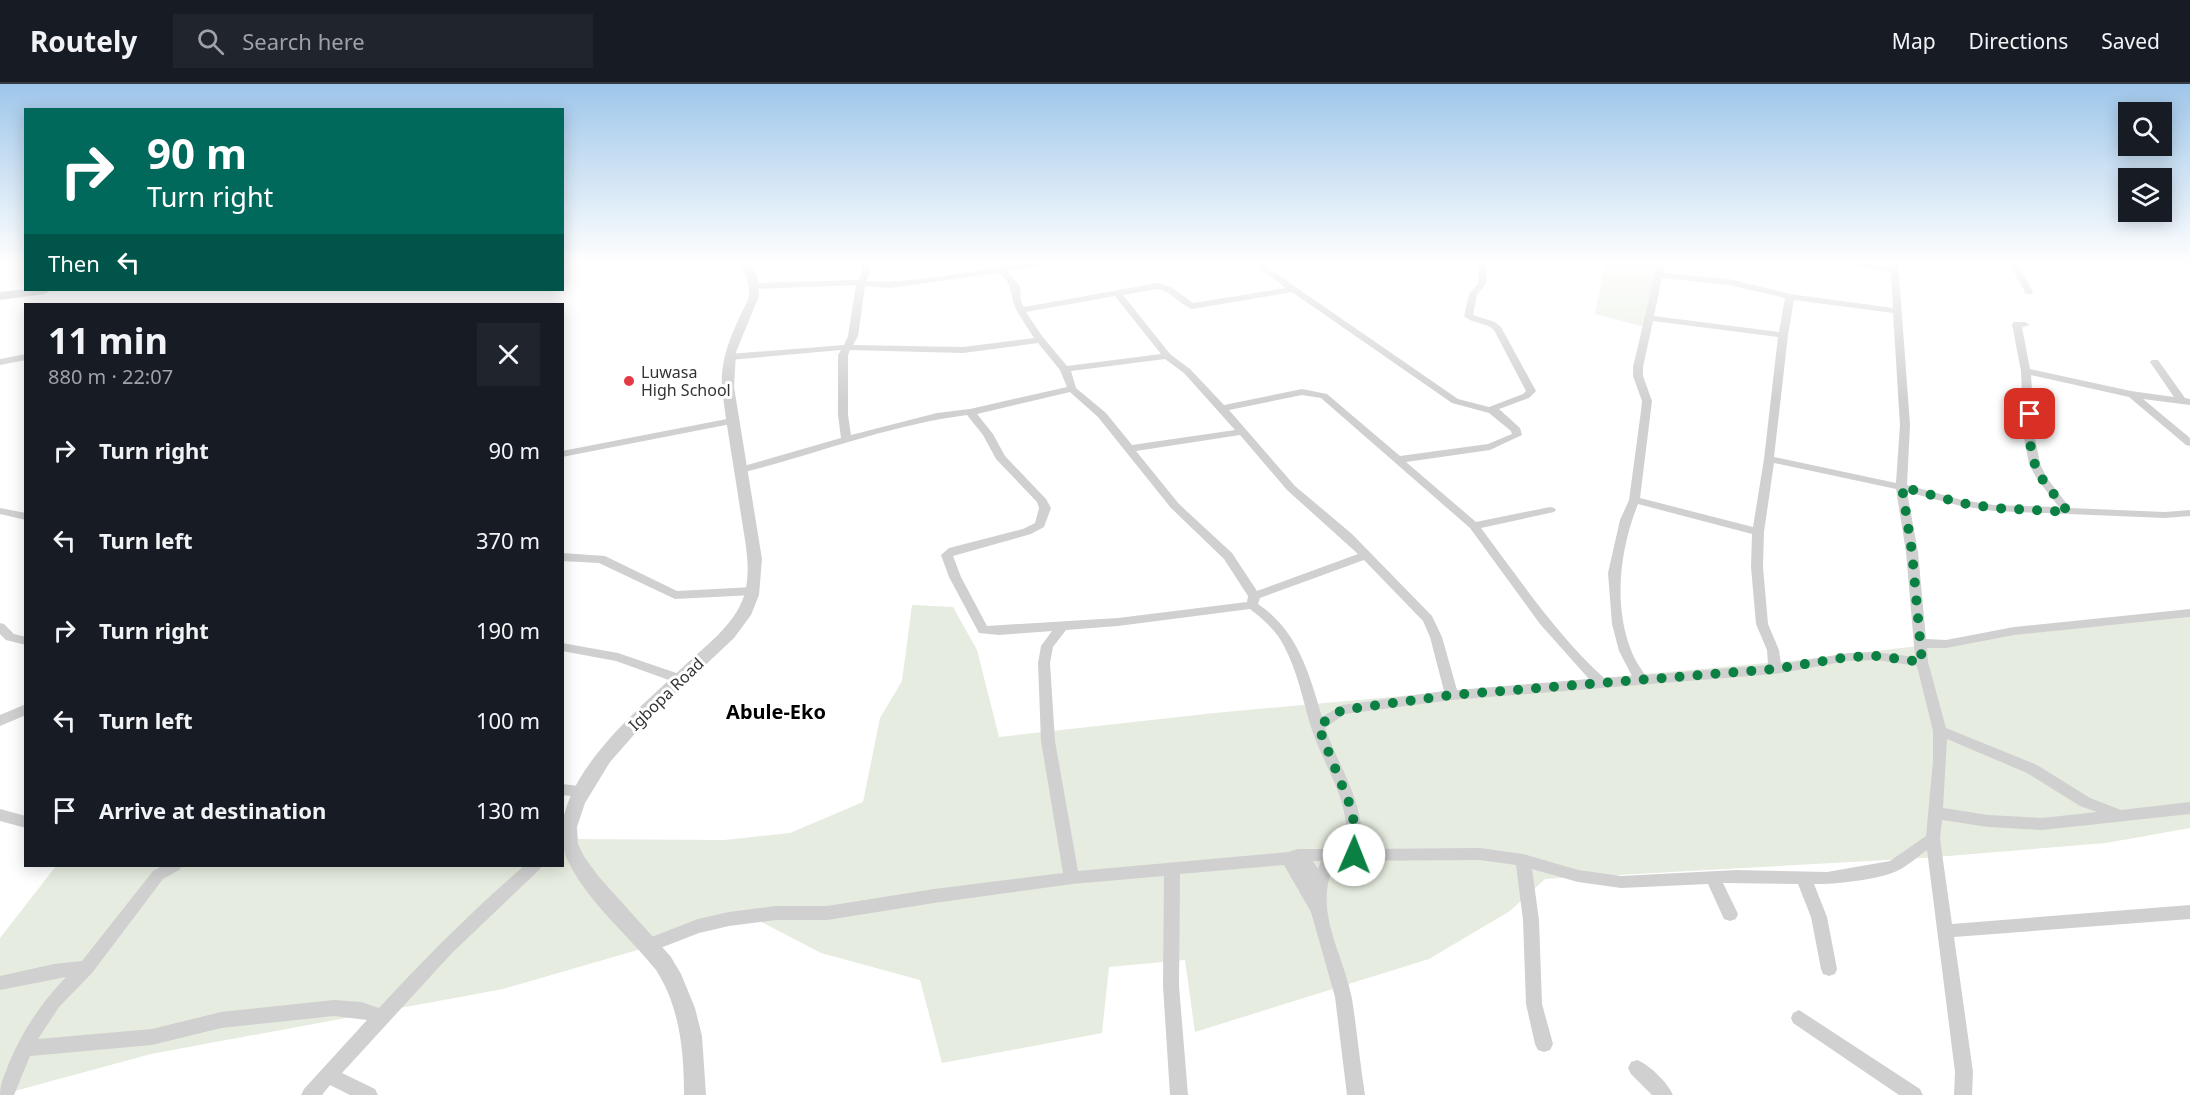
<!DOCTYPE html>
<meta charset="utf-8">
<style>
body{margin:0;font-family:"Noto Sans",sans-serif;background:#20242c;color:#f1f3f6;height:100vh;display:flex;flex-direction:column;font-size:22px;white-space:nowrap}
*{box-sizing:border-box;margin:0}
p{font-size:20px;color:#9ea1a6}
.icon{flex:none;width:33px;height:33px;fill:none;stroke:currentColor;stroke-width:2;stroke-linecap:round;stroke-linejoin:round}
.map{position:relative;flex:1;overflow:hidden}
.drawer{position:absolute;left:24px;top:219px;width:540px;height:564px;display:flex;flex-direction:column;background:#171b24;border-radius:0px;box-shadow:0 3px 15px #0003}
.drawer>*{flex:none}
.guide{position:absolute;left:24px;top:24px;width:540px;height:183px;border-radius:0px;box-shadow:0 3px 15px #0003;background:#00695c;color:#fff;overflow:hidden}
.controls{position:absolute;left:2118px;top:18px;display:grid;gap:12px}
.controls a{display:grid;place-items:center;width:54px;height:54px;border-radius:0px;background:#171b24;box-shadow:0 3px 15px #0003;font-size:30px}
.pin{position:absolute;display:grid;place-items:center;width:51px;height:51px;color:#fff;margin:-26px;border-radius:12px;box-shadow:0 3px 9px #0006}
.me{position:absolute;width:66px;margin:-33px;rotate:1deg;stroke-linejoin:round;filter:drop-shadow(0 0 4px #0008)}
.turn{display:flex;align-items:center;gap:21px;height:126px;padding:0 24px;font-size:27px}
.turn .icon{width:78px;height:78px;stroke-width:2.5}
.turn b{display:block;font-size:42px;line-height:51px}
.then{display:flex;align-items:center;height:57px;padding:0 24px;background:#0003;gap:12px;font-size:22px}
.round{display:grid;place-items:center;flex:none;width:63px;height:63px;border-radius:0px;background:#20242c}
.overview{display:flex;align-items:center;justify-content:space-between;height:102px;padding:0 24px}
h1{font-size:36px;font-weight:700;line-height:45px}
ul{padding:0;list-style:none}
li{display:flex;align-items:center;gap:18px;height:90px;padding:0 24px}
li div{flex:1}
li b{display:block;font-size:22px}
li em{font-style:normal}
header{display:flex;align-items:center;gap:36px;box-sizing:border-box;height:84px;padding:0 30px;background:#171b24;border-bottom:2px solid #363941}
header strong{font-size:28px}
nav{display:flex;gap:33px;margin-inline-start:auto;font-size:21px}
.search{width:420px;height:54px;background:#20242c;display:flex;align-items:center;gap:15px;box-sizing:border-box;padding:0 21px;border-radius:0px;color:#9ea1a6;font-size:22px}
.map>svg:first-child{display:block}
</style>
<header>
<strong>Routely</strong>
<div class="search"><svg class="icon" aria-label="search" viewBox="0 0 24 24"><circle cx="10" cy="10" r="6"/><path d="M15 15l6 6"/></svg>Search here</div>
<nav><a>Map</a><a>Directions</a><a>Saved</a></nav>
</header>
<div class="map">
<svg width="2190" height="1011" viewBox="0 0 2190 1011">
<rect width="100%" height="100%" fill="#fff"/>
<path fill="#e6ecdf" d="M1606 177H1660L1645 243 1595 230Z
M912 521 953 523 977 566 999 653 1215 629 1811 575 1991 553 2190 533V744L2106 759 1923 774 1545 795 1510 827 1429 875 1195 948 1185 876 1109 883 1102 949 942 979 920 896 821 869 752 833 503 905 151 970 0 1011V854L56 782H562L563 755 724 756 790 749 863 718 880 634 902 597Z"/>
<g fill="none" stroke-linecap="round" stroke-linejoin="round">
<path fill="#d0d0d0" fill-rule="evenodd" d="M860 177H868L870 189 866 197C933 201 998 177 1064 177L1060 179 1007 187 1020 202 1021 217 1024 223 1158 199 1171 203 1193 219 1286 204 1249 177H1258L1458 315 1489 323 1523 310 1526 307 1494 246C1486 238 1472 240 1464 232L1469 210 1478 200 1479 177H1487L1486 200 1477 211 1473 231 1495 238 1501 243 1536 307 1529 314 1499 325 1520 344 1522 351 1490 366 1406 378 1476 438 1550 423 1554 424 1556 426 1554 428 1481 444C1520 496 1556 550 1604 594L1632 592 1619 567 1612 540 1608 489 1620 436 1629 416 1641 327 1642 317 1633 292V283L1658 177H1666L1664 189 1729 195 1790 210 1893 224 1891 188 1834 179 1830 177H1850L1890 183V177H1898L1910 341 1907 401 1962 416 1994 421 2059 423 2037 395 2029 380 2024 354 2021 287 2012 240 2014 238H2025L2030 241 2022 243 2030 285 2131 307 2174 313 2150 278 2152 276H2158L2185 314 2190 315V321L2143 315 2190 354V362L2186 361 2129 313 2031 291 2035 354 2040 380 2047 394 2070 424 2165 428 2190 426V432L2165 434 1994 427 1961 422 1907 408 1918 468 1926 555 1946 556 2014 543 2190 525V533L2014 551 1946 564H1927L1928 578 1946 644 2037 681 2090 714 2121 726 2190 718V730L2042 746 1988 743 1942 736 1940 755 1952 840 2190 821V835L1954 853 1973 988 1972 1011H1954L1955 988 1927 766C1918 772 1909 781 1899 786 1882 795 1834 801 1814 800L1827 833 1837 885 1835 890 1829 892 1823 890 1821 885 1811 833 1798 800 1723 799 1738 830 1736 835 1730 837 1724 835 1708 800 1621 804 1578 798 1532 785 1539 836 1542 920 1553 960 1550 966 1544 968 1538 966 1535 960 1526 920 1523 836 1516 781 1480 776 1336 777C1311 825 1343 867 1352 915 1357 947 1360 979 1365 1011H1347L1335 913 1311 828 1284 781 1180 790 1179 902 1188 1011H1170L1163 902 1164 792 1072 800 934 819 827 836H776L729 842 699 849 650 868 644 866 642 861 644 856 698 835 729 828 776 822H827L934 805 1063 789 1041 657 1038 579 1041 562 1052 547 999 551 979 549 949 493 941 471 949 464 1023 445 1035 439 1039 424 1037 418 996 375 983 351 967 331C889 341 817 370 741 389L736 386 737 384 841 354 838 331V271L841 266 729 276 724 273 729 270 844 261 848 252 856 201 754 205 750 202 754 199 858 196 862 189ZM996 189C1014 196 1009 211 1016 225 1021 235 1028 244 1034 254L963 263 853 261 858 252 865 202 890 204ZM1662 194 1729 201 1785 214 1779 248 1654 232ZM1158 205C1172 208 1179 220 1192 225L1292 208 1452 319 1489 329 1511 347 1512 350 1488 360 1400 372 1327 310 1302 305 1224 321 1190 285 1170 270 1123 211ZM1115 212 1161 270 1067 282 1042 252 1026 228ZM1794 216 1893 229 1900 341 1896 399 1774 373 1788 251ZM1653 237 1778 253 1764 375 1753 443 1640 414 1652 317 1643 292V283ZM1038 259 1060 286 1067 303 970 325 937 329 851 351 848 331V271L850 266 963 269ZM1165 275 1184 289 1235 346 1132 361 1106 329 1076 304 1071 287ZM1070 308 1098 333 1171 424 1224 475 1248 512 1247 518 1118 534 987 542 961 493 953 472 1031 450 1044 443 1051 424 1046 415 1005 372 993 350 977 330ZM1302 311 1321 314 1470 444 1540 540 1589 595 1457 606 1442 553 1432 532 1352 450 1295 402 1229 326ZM1240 351 1287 406 1358 470 1257 507 1232 469 1179 420 1136 367ZM1774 379 1896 405 1906 468 1915 573 1876 568 1848 569 1781 580 1779 566 1768 540 1763 483 1764 448ZM1638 420 1752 450 1751 483 1756 540 1767 566 1768 581 1645 591C1640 583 1634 575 1631 566 1613 520 1620 465 1638 420ZM1364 476 1423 537 1430 553 1444 607 1342 621 1322 633C1309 589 1298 547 1258 520L1260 514ZM1250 525C1264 536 1276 546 1284 562 1298 588 1303 618 1312 646 1327 689 1350 716 1347 765H1298L1288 768 1078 787 1055 657 1050 579 1053 563 1066 546 1118 542ZM1876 576 1917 582 1933 647V677L1926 752 1890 777 1827 788 1737 786 1621 792 1578 786 1523 770 1480 764 1362 765C1364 716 1341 688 1325 644L1345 630 1452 616 1775 590 1848 577ZM1947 655 2027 689 2080 722 2097 728 2042 734 1988 731 1943 724ZM1313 777H1321L1318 785Z
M2008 177H2016L2033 208 2032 210H2026Z
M26 270V276L0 281V275Z
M732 334 737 337 736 339 562 373V367Z
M0 424 26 429V436L0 430Z
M562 469 605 472 677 507 753 503 759 507 753 511 675 515 599 479 562 477Z
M0 539 4 540 14 550 26 553V561L6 556 0 550Z
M562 559 618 569 685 592 687 595 685 598 680 600 616 577 562 567Z
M26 620V631L0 642V631Z
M562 700 587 703 589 707 587 711 582 713 562 711Z
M0 725 26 732V744L0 737Z
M162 782H182L179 786 163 795 92 889 59 923 38 955 152 945 221 928 334 916 361 918 379 924C425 874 473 826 524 782H542L539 786 452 869 342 989 375 1005 378 1011H350L330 1001 322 1011H301L304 1005 367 936 334 932 221 944 152 961 30 972 14 1011H0C0 999 5 990 9 979 23 946 41 919 66 893L0 906V892L54 880 82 877 153 787Z
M1799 926 1920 1005 1923 1011H1899L1793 939 1791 934 1793 929Z
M1637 976C1650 981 1668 999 1673 1011H1652L1631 990 1628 984 1631 978Z"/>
<path fill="#d0d0d0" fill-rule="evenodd" d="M739 177H749L758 194 759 212 736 268 734 303 762 475 759 511 751 531 734 554 647 636 610 678 585 719 577 743 578 760 585 774 599 793 671 873 681 890 695 924 702 952 706 1011H684C684 968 680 923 656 886 629 852 590 820 570 781 532 711 638 626 683 583 705 562 734 542 744 512 752 485 745 458 741 431 735 389 727 347 722 305 720 278 729 256 740 232 743 225 748 218 749 211 750 198 744 188 739 177Z"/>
<path fill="#bdbdbd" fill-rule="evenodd" d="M2164 177H2190V182L2170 180Z
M26 205 51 206 45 210 0 216V208Z"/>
</g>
<linearGradient id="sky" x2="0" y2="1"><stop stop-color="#9ec6ea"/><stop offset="0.56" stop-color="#fff"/><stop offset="1" stop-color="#fff" stop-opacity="0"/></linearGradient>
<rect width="2190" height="318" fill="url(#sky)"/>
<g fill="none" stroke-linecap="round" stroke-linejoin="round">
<path stroke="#0b8043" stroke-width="10" stroke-dasharray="0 18" d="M1354 771 1355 748 1352 726 1318 642 1342 626 1452 611 1775 585 1848 573 1876 572 1922 578 1912 468 1902 403 1961 419 1994 424 2068 428C2059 416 2047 403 2039 390 2031 375 2027 346 2030 330"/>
</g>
<circle fill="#e63946" stroke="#fff" stroke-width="2" cx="629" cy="297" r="6"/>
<g text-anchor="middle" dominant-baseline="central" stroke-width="6" stroke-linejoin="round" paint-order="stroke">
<g font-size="16" fill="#333" stroke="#fff" text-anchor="start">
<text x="641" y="288">Luwasa<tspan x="641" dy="18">High School</tspan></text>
</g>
<g font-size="16" fill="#333" stroke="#fff">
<text transform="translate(666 610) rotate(-44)">Igbopa Road</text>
</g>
<g font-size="20" font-weight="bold" fill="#000" stroke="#fff">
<text x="776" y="627">Abule-Eko</text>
</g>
</g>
</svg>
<div class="controls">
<a><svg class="icon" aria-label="search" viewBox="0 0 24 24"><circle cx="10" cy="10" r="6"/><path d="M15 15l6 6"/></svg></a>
<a><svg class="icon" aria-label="layers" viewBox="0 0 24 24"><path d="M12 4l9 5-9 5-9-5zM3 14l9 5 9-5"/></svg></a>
</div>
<div class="pin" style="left:2030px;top:330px;background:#d93025"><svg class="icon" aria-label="arrive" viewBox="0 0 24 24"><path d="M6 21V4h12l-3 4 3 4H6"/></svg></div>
<svg class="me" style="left:1354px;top:771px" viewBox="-20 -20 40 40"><circle r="19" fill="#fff"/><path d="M0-13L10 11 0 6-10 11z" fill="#0b8043"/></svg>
<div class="guide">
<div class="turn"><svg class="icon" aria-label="right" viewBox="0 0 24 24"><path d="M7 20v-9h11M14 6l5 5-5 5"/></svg><div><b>90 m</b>Turn right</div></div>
<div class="then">Then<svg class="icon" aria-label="left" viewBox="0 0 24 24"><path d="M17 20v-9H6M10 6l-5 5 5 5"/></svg></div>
</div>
<section class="drawer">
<div class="overview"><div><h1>11 min</h1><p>880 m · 22:07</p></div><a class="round"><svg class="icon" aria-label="close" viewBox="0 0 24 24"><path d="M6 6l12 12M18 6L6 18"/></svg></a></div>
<ul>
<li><svg class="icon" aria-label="right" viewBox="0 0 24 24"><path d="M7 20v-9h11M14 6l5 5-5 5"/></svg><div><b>Turn right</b></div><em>90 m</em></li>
<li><svg class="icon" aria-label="left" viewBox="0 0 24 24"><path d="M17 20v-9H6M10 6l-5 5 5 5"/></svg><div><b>Turn left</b></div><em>370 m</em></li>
<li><svg class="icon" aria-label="right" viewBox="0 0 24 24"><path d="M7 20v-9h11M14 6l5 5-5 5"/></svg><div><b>Turn right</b></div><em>190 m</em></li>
<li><svg class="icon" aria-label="left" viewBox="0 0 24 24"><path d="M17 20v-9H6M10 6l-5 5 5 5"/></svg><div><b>Turn left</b></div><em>100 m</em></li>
<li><svg class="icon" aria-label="arrive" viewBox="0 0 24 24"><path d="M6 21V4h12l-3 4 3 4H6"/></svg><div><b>Arrive at destination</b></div><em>130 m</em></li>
</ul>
</section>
</div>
